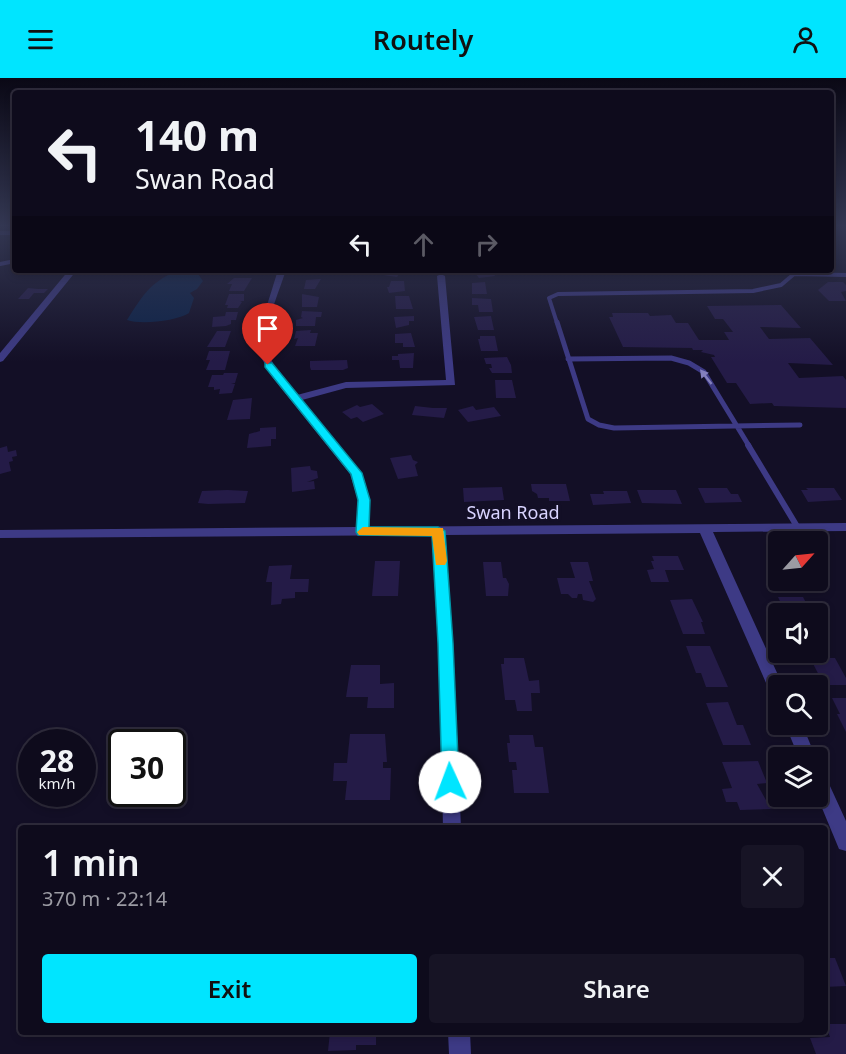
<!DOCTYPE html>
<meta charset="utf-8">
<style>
body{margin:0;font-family:"Noto Sans",sans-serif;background:#171425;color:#f1f3f6;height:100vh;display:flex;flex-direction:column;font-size:22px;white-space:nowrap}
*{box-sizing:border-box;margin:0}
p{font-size:20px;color:#9b9ba3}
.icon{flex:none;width:33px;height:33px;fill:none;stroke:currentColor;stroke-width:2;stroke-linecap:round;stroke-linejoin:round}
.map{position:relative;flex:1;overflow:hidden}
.panel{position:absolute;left:18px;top:747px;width:810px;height:210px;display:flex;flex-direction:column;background:#0e0b1c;border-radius:6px;box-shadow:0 3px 9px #0003,0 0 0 2px #2e2b3b}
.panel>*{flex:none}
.top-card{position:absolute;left:12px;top:12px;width:822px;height:183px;border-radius:6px;box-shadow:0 3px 9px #0003,0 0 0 2px #2e2b3b;background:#0e0b1c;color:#f1f3f6;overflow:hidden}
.needle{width:39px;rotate:63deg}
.tools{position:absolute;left:768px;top:453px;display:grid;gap:12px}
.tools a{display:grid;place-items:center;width:60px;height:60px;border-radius:6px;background:#0e0b1c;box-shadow:0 3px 9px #0003,0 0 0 2px #2e2b3b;font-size:30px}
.speed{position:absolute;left:18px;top:651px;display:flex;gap:12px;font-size:30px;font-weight:700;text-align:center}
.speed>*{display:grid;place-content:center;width:78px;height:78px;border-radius:50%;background:#0e0b1c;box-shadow:0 3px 9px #0003,0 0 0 2px #2e2b3b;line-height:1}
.speed small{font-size:15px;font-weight:400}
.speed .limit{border:3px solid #111;border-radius:9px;background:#fff;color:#111}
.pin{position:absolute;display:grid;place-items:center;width:51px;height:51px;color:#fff;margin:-62px -26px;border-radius:50% 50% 50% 0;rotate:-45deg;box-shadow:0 0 6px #0007}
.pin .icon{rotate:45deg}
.me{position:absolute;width:66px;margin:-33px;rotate:358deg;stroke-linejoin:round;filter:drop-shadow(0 0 4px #0008)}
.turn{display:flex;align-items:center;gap:21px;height:126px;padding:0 24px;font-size:27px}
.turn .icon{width:78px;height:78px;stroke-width:2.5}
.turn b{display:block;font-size:42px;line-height:51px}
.lanes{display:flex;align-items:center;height:57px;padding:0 24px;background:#0003;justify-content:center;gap:30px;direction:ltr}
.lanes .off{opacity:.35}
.round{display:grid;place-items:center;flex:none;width:63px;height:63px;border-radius:6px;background:#171425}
.headline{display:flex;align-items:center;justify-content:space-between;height:102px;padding:0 24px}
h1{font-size:36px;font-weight:600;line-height:45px}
.button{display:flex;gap:12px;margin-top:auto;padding:12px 24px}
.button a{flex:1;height:69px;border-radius:6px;background:#00e5ff;color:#111;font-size:24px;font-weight:600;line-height:69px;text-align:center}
.button a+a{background:#171425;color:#f1f3f6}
header{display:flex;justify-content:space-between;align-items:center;height:78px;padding:0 24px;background:#00e5ff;color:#111;font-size:27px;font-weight:600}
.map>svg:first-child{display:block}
</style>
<header><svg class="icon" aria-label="menu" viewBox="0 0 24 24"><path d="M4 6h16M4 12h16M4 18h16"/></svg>Routely<svg class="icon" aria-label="person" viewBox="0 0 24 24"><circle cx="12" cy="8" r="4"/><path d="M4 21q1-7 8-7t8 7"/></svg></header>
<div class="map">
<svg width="846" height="976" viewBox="0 0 846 976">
<rect width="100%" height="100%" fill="#130f26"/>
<path fill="#0c2248" d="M175 194H189L198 196 203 203 197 211 190 215 194 220 189 235C177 243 141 247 127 242 141 220 150 204 175 194Z"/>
<path fill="#241b47" d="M387 192H402L397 199 383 197Z
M473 192H500V193L494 194 495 198 479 200Z
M234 200H252L244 213H229L232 206H227Z
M321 201 315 211H304L306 202Z
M391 203H404L405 213 389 215 387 209H389Z
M485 204 487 216H472V205Z
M828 204H843L846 207V213L841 214 846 223H829L818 212Z
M28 210 38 211H48L44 215H34L29 221H18Z
M229 216H244V223H240L242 224 238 230H227L228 227H225Z
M302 216 319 219 317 229H302Z
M395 218H409L413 231H396Z
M472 220 491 221 493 234H479L478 227H472Z
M781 227 801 250 760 249 769 261 810 260 833 287 788 285 799 300 843 298 846 302V330L774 328 772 325 750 326 736 305H727L711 279H715L714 277 701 274 703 272H693L692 270 623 269 609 239H613L612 235H648L650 238 671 237 676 245H688L699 262H729L724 254H733L723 241H715L707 228Z
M302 233 322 234 321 239H316L315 248H296V242L303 240 301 239Z
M226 234H238L236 242H231V246L226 248 212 249 213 239 225 238Z
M414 238V243H409V247L396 250 394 239Z
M491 238 494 252H478L474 239Z
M311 252 310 255H318L315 268H295L298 260 294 261 296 253Z
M217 253H231L225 269H207Z
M411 255 415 269H403V265H395V256Z
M480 258H495L498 273H481L478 261H480Z
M209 273H230L225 292H206L210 282H206Z
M414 275 413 290H400L399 282H392V278H398V276Z
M507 279 511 287 512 295H492L489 290H492L491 286H486L484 280Z
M347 282 348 290 343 292H311L310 289V283Z
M224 295H238L235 305H231L235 306 232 315 219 316 220 311 214 312V309H208L212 297H223Z
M495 302H512L516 320H496Z
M252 320 250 341 227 342 233 322Z
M372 326 384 336 363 344 357 339 351 341 342 334 357 327 360 329Z
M415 328 433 330H447L444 340 412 337Z
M473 328 476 332 494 329 501 338 468 344 458 332Z
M276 349V361H271V368L247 370 249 356 260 353V350Z
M7 368 8 374 16 372 17 378 12 379 13 383 9 384 11 393 0 396V370Z
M411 377 413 382 418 384 415 387 418 398 398 401 390 380Z
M310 388 311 392 317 393 318 400 307 404 314 403 315 411 292 414 291 390Z
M531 406H566L570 423H549V420H538L537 416 532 413Z
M502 409 504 422 464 424 463 410Z
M698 410H727L731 416H738L742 424 705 425Z
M806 410H834L842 422 808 424 801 412H808Z
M637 412H676L682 426 642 425Z
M202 413 227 412 248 413 245 425 208 426 198 425Z
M603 413H627L631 425 593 427 590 416H604Z
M769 477H778V495Z
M652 478H678L684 492H665L669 504H651L647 492 654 491 651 483H654Z
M375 483H400L398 518H372Z
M483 484H501L503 500H506L509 506 508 518H486Z
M570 484H588L593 503H589L596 521 593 524 583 522 582 516H578L577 520H572L568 516H561L557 500H575Z
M292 487 290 501H309L308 514H295V520L282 521 281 526 271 527 272 504H266L269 488Z
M778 519H803L812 536H786Z
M692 521 703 544H701L705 556H683L670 522Z
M818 566H823L830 580H835L846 600V607H824L807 574H818Z
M686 568H710L728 609H706L701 595H696Z
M504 580H524L529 603 539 602 540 615H531L532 633H517L515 622H505L501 586H504Z
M351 587H380V606L394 605V630H367L368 619H346Z
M832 620H846V654L837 636H840Z
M728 624 737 647H743L751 667H723L706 625Z
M350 656H385L387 684H383V690H391L390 722H345L347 703H333L334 685H347Z
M509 657H533L535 669H543L549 715H514L512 692H517L516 684H509L507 665H510Z
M758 683 767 705 757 706 771 731 740 732 737 724H726L722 711 732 710 722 684Z
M825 880H835L846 908 825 909Z
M825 946H846V976H816L810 960 830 959Z
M330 954H376V967H356V972L328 973Z"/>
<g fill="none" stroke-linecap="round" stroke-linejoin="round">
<path stroke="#3d3a85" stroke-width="4" d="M0 186 15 183
M789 192 794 196 846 197
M557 245 549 220 558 216 753 213 781 207 794 196"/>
<path stroke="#3d3a85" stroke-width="5" d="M557 244 588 341 599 347 614 350 800 347
M568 281 671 280 689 285 704 294 749 368"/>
<path stroke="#3d3a85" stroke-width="6" d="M748 367 798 450"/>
<path fill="#3d3a85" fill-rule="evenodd" d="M0 153H15V157H0Z
M69 192H77L3 283 0 284V275Z
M278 192H286C278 217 263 248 269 274 272 290 287 305 297 317L346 304 446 302 437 198 441 196 445 198 455 307 346 310 302 322 362 395 370 422V449L846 445V453L713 454 783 608H778V621L772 619 770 614 700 455 445 457 453 565 461 750H443L439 565 432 457 0 460V452L357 449 358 422 350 396 273 300 259 276V253Z
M785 646H802L816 680H799Z
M818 693 824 695 846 743V773L839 771 817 718Z
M448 954H470L471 976H449Z"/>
</g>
<defs><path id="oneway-solid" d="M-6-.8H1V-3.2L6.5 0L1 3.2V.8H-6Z" transform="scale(1.5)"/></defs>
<use fill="#837fbc" href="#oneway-solid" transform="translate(706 299) rotate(-128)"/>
<linearGradient id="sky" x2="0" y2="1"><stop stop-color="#0a0815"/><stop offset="0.52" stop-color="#333752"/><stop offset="1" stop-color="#333752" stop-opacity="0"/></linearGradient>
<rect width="846" height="284" fill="url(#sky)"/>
<path fill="#00e5ff" stroke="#0095a6" stroke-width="1.5" d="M265 285H272L362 395 370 422 369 449H438L445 453 453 565 459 704 457 710 450 712 444 710 442 704 438 565 432 458 358 457 356 454 358 422 351 396 265 289Z"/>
<path fill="#f59e0b" d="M363 449 443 450 447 483 445 487H436L432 458 359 457 357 454Z"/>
<g text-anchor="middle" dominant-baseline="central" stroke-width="6" stroke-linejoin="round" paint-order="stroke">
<g font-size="18" fill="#d9d4ff" stroke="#130f26">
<text x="513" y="434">Swan Road</text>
</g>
</g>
</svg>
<div class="tools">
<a><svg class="needle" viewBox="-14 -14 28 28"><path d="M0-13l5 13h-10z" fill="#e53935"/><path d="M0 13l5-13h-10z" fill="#9b9ba3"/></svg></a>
<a><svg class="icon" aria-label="sound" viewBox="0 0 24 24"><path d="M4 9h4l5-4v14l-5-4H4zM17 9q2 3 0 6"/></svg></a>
<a><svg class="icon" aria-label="search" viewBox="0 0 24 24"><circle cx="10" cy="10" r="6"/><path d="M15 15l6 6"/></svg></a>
<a><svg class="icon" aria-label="layers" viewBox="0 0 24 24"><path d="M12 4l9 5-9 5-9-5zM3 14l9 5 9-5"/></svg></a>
</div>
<div class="speed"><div>28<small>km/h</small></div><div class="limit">30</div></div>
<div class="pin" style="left:268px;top:287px;background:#d93025"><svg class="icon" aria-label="arrive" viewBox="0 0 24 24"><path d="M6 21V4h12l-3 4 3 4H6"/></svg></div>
<svg class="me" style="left:450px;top:704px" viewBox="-20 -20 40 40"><circle r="19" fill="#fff"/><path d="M0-13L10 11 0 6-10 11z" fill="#00e5ff"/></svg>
<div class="top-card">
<div class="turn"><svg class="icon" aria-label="left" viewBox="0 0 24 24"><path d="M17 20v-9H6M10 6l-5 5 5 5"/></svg><div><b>140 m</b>Swan Road</div></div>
<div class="lanes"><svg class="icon" aria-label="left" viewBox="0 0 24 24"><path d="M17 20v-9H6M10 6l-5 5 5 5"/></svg><svg class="icon off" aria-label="ahead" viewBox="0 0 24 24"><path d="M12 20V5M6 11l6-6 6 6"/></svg><svg class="icon off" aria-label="right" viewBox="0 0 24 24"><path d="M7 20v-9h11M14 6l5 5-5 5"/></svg></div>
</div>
<section class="panel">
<div class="headline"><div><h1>1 min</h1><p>370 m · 22:14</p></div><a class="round"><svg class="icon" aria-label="close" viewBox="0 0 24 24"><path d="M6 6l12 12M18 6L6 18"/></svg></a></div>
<div class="button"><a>Exit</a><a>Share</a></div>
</section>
</div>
